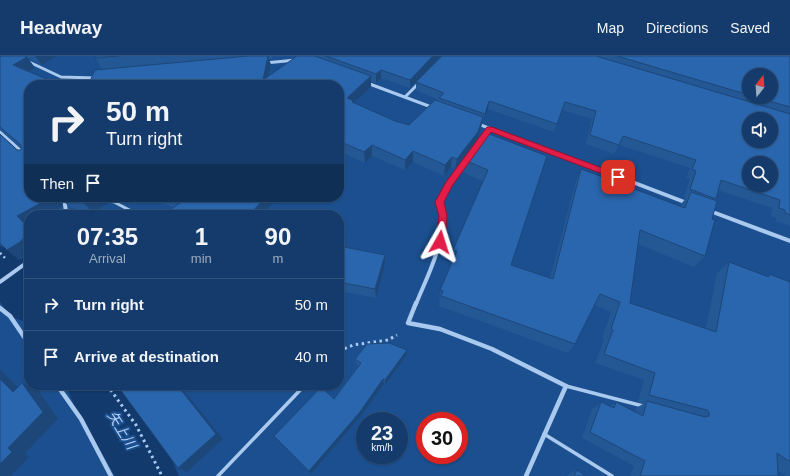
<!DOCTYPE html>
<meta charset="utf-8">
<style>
body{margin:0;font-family:Helvetica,"Noto Sans JP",sans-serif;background:#214673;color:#f1f3f6;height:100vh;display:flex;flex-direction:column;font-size:15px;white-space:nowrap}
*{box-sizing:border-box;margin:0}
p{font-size:13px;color:#9dadc1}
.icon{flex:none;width:22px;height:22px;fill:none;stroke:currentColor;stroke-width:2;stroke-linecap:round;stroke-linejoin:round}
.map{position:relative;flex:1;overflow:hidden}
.side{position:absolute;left:24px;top:154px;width:320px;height:180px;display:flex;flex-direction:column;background:#143b6b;border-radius:16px;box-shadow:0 1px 3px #0004,0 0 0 1px #33557e}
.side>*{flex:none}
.hud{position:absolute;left:24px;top:24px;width:320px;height:122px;border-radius:16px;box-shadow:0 1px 3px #0004,0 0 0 1px #33557e;background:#143b6b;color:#f1f3f6;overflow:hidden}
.needle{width:26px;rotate:17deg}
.buttons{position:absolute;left:742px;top:12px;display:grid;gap:8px}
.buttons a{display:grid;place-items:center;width:36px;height:36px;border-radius:50%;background:#143b6b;box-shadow:0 1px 3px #0004,0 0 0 1px #33557e;font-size:20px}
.speed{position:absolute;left:356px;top:356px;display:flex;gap:8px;font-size:20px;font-weight:700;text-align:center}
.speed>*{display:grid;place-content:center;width:52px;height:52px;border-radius:50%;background:#143b6b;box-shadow:0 1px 3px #0004,0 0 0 1px #33557e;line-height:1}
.speed small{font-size:10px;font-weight:400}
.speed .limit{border:6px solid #d22;background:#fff;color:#111}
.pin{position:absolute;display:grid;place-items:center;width:34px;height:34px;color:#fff;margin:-17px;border-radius:8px;box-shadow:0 2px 6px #0006}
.me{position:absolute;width:44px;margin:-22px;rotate:6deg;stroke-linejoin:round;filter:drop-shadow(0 0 3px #0008)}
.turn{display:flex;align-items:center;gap:14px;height:84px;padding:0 16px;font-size:18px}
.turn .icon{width:52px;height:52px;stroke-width:2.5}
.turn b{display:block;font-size:28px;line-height:34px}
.then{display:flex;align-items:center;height:38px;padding:0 16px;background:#0003;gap:8px;font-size:15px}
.eta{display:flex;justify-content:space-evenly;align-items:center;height:68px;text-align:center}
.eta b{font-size:24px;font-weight:700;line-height:28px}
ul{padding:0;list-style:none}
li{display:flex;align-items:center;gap:12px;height:52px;padding:0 16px;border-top:1px solid #33557e}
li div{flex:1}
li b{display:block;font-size:15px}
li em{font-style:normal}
header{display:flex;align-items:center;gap:24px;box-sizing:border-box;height:56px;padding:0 20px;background:#143b6b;border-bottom:1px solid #33557e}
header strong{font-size:19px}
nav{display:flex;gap:22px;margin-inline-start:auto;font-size:14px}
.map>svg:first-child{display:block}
</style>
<header>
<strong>Headway</strong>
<nav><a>Map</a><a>Directions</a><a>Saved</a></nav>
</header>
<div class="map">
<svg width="790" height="420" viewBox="0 0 790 420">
<rect width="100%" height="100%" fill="#1b4f8f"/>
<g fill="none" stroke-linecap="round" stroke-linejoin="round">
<path fill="#123a6d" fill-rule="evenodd" d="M0 190 17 196 29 209V267L11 261 0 246Z
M66 329H127L161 379 179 420H115L74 349Z"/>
<path stroke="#a9c9ee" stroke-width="2.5" stroke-dasharray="2 3" stroke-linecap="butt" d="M0 197 5 202"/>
<path stroke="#a9c9ee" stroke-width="3" stroke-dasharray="2.5 3.5" stroke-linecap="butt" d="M339 295 353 289 388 284 397 279
M107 329 136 369 162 420"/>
<path stroke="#a9c9ee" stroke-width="3" d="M102 144 114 146 139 159"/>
<path stroke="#a9c9ee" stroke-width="3.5" d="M566 330 643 350
M544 378 612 420
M218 420 305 329"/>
<path stroke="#a9c9ee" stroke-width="3" d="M27 5 61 21 95 22
M265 7 296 4
M367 27 434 52
M405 41 420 26
M478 68 590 110
M0 76 29 102
M462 110 466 105"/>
<path stroke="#a9c9ee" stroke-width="4" d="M588 109 687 147
M64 141 66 156 64 159
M710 155 790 185
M0 226 29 205
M416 248C429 215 449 183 439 146L449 128 463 109"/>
<path stroke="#a9c9ee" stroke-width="4.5" d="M416 247 408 267 440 273 492 293 566 330 526 420
M0 252 10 260 29 288
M57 329 81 363 111 420"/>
</g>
<path fill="#245895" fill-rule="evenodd" d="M0 0H57L42 9 28 2 35 12 29 16 56 27 90 25 102 13 95 2 96 0H272V3H269L271 9 269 20 297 0H441L410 32 381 22 376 27 371 25V31L354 47 395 65 409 69 439 45V44L416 34V26L442 0H790V170L776 165V162L771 160 772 152 718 134 716 143 714 144 712 163 705 200 694 211 638 188 630 247 706 272 717 217 729 206 766 220 769 218 790 226V420H786L777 414 778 420H630L634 410 582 382 592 353 601 346 610 350 616 346 635 356 636 352 643 348 638 346 644 324 595 307 604 283 602 282 611 256 595 249 575 288 568 297 439 250 440 244H439L440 234 452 205H451L453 194 483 125 462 116 464 104 484 76 511 209 550 222 576 125 581 113 680 151 681 148 686 142 684 141 690 123 686 122 690 112 619 89 614 98 586 88 592 63 562 54 554 76 488 53 483 66H482L481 72 476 87 455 113 451 111 444 120 413 106 405 114 372 100 365 107 339 95V29H29V141H115L113 143 102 141 107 148 93 157 69 151 61 142 62 151 48 159H29L28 170H29V197L19 204 17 94H21V92L0 74ZM749 19 771 41H749Z
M140 141H272L274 146 262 159H162L172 152 171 150Z
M339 190 385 199V208L376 242 339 235Z
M407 299 385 329 384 328 361 360 311 418 274 380 334 343 358 310 356 308 355 303Z
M577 414 586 420H567L568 418Z"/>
<path fill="#1d4779" d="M35 0H57L42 9Z
M268 0 271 9 267 29 263 24Z
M433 0H441L410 32V24Z
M27 1 35 12 21 20 13 9Z
M381 14V22L376 27V18Z
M371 20V31L354 47 347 42Z
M489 45 488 53 483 66 485 58Z
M483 61 481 72 476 87 455 113 457 103Z
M372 89V100L365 107 364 96Z
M413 95V106L405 114V104Z
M452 101 451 111 444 120 445 109Z
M52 141H60L61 142 62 151 48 159H29V169L28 170 29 172 17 160Z
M93 141H102L107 148 93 157 84 147Z
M266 141H272L274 146 262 159H249Z
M29 176V197L19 204 7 194Z
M385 199V208L376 242 375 233Z
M407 294V299L385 329V324Z
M0 313 29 343 13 336 0 323Z
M383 323 384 328 361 360 311 418 309 415Z
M22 327 38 334 58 363 25 397 29 401 11 420H0V408Z
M177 329H179L223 383 187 416 178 412Z"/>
<path fill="#2a66ad" stroke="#1d4779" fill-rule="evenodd" d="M0 0H25L27 1 13 9 56 27 90 25 95 14 248 0H268L263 24 297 0H315L371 20 347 42 354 45 352 46 395 65 409 69 435 44 483 61 478 76 463 95 457 103 452 101 445 109 413 95 405 104 372 89 364 96 339 85V29H29V141H52L17 160 29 172V176L20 186 7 194 0 187V78L17 94H21V89L0 71Z
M96 0H119L95 2Z
M326 0H433L410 24 381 14 376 18Z
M442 0H596L790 58V159L785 157V154L779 152 780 144 721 124 716 143 690 133 696 115 692 113 696 104 623 80 619 89 590 79 596 55 565 46 557 68 489 45 485 58 439 42 444 37 416 26ZM749 63H771V85H749ZM749 107H771V129H749Z
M617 0H790V51L755 41H771V19H749V39Z
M484 76 547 100 511 209 553 223 581 113 685 152 691 136 717 145 712 163 715 164 705 200 640 174 630 247 716 276 729 206 769 221V218L790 226V406L777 397 778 420H640L645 405 590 376 601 346 614 352 616 346 643 360 647 345 705 361 709 360V356L707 354 649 339 655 317 604 298 613 274 611 273 620 246 600 238 575 288 441 240 443 235 440 234 457 195 453 194 488 114 464 104Z
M60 141H93L84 147Z
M167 141H266L249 159H162L180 147 166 142Z
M339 190 385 199 375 233 339 226Z
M389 287 407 294 385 324 383 323 360 356 309 415 274 380 321 331 334 343 361 307 355 303 367 288Z
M0 323 13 336 22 327 43 356 8 392 12 396 0 408Z
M117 329H177L216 378 178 412Z
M577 414 586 420H574Z"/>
<path fill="#e11d48" stroke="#92132f" d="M487 71H492L621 119 622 121 618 124 616 123 491 76 452 130 444 146 447 160 445 186 444 188H437L436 186 439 160 435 146 446 126Z"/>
<g text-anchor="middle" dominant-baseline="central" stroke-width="4" stroke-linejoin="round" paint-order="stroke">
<g font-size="14" font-style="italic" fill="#b5d3f5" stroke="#1b4f8f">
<text transform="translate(122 374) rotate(58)">矢上川</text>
</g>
</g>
</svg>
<div class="buttons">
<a><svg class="needle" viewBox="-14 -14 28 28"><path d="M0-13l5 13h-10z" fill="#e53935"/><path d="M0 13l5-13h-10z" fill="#9dadc1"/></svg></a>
<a><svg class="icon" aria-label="sound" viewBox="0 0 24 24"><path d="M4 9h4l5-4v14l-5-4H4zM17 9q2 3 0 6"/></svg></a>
<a><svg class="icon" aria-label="search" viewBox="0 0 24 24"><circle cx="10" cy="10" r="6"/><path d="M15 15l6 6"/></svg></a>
</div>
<div class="speed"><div>23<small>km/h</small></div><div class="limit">30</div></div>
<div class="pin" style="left:618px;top:121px;background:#d93025"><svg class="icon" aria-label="arrive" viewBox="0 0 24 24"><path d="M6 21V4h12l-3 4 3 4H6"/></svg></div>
<svg class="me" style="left:440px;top:186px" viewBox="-20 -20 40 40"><path d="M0-17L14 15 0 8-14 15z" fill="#e11d48" stroke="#fff" stroke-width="4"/></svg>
<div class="hud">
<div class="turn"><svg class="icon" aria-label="right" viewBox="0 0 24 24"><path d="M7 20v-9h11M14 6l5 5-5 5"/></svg><div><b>50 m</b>Turn right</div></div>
<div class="then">Then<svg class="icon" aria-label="arrive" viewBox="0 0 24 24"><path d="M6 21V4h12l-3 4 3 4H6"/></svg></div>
</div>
<section class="side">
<div class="eta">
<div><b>07:35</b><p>Arrival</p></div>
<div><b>1</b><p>min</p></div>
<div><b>90</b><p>m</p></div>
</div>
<ul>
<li><svg class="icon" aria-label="right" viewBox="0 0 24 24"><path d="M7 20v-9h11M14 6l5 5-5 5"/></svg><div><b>Turn right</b></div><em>50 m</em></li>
<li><svg class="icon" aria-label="arrive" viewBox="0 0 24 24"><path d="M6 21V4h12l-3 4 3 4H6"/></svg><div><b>Arrive at destination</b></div><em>40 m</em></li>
</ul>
</section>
</div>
